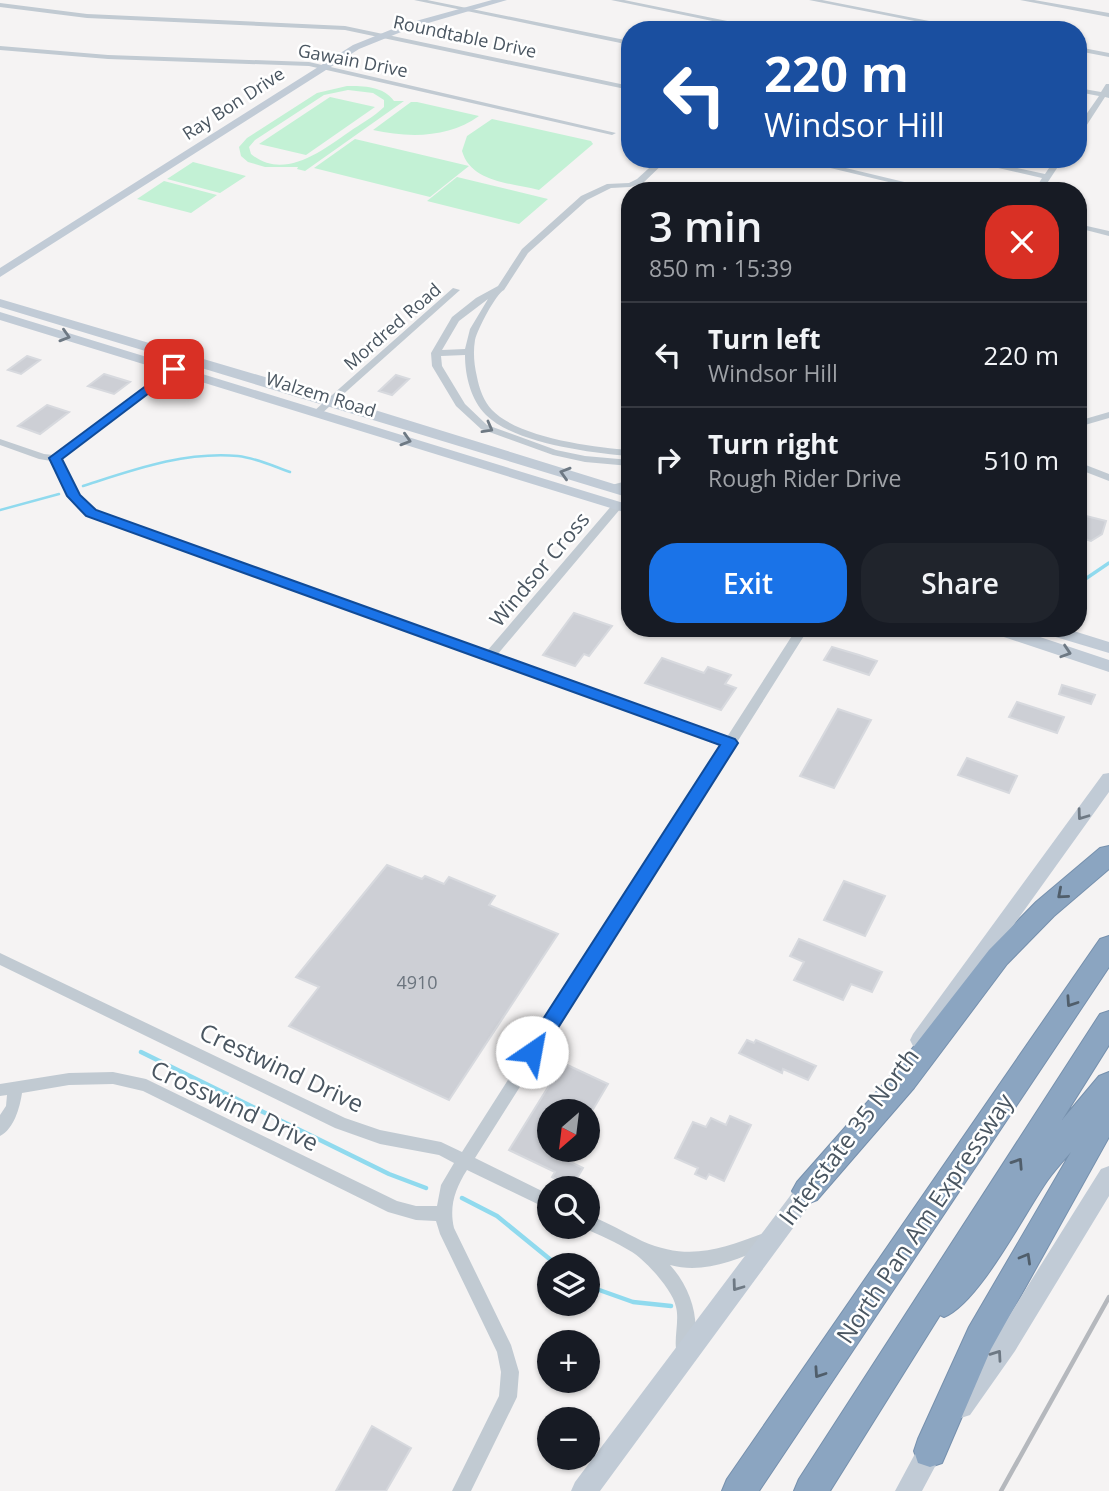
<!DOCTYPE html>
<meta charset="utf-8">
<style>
body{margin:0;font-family:"Open Sans",sans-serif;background:#20242c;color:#f1f3f6;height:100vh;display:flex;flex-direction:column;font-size:26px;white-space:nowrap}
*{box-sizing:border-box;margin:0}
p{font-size:23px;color:#9ea1a6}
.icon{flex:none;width:38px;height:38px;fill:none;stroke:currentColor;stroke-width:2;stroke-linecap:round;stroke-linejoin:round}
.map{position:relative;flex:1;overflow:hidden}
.details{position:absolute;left:621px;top:182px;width:466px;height:455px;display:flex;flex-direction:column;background:#171b24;border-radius:28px;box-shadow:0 2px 5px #0004}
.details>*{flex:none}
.top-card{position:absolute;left:621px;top:21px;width:466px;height:147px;border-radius:28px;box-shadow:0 2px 5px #0004;background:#1a4fa0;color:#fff;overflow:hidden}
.needle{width:46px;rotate:208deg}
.controls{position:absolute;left:537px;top:1099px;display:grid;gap:14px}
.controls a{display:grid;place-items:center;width:63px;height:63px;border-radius:50%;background:#171b24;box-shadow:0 2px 5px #0004;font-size:35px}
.pin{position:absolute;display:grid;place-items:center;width:60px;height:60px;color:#fff;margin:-30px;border-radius:14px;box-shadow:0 4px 10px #0006}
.me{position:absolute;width:77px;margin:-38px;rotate:33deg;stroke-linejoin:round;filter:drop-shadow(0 0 5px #0008)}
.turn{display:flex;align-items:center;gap:24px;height:147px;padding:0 28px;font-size:32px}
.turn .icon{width:91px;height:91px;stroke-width:2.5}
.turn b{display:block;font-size:49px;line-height:60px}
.round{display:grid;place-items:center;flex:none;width:74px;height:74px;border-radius:28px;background:#20242c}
.overview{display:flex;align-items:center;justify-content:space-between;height:119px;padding:0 28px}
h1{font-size:42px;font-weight:600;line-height:52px}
.cta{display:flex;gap:14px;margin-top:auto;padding:14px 28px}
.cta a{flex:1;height:80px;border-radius:28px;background:#1a73e8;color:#fff;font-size:28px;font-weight:600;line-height:80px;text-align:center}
.cta a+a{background:#20242c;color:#f1f3f6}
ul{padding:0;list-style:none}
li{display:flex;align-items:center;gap:21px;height:105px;padding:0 28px;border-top:2px solid #363941}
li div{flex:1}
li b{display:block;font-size:26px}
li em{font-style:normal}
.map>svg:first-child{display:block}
</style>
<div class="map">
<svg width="1109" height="1491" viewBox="0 0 1109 1491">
<rect width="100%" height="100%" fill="#f5f3f3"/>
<path fill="#c3f1d5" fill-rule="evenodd" d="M347 86C364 86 383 86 394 101H404L305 171 297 169 298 167H265L248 162 241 156 239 147 247 138 317 93ZM348 90 373 93 384 100V107C374 117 360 124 349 132 322 151 283 181 251 154L249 147 255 140 324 95Z
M330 97 375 107 306 155 259 144Z
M411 102H417L479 116C449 138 409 138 373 130Z
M492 119 591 141 593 144 539 190C513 183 471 183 462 151L467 136Z
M355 139 469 166 430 197 314 168Z
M193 162 246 176 220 193 167 179Z
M457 177 548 199 519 224 427 201Z
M164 181 217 195 191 213 137 199Z"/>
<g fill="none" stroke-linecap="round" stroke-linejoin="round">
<path stroke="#90daee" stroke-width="2.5" d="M83 486C133 470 185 451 238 456 256 458 273 466 290 472
M0 510 59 494"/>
<path stroke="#90daee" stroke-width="3.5" d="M1078 584 1109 563"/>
<path stroke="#90daee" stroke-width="4.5" d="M141 1052 389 1174 426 1188
M462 1198 497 1216 557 1265
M588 1286 633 1302 671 1306"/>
</g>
<path fill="#cdcfd5" stroke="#d7d9de" stroke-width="2" d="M27 356 40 360 21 374 8 370Z
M104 374 130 382 114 394 88 386Z
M396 375 409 379 392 395 379 391Z
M47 405 69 412 40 434 18 426Z
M1078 514 1106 521 1102 534 1091 541 1078 537Z
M574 613 612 626 589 656 584 654 575 666 543 655Z
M832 647 859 655 877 661 869 675 824 660Z
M662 658 704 673 708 667 731 675 725 684 736 688 721 710 645 683Z
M1062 685 1095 695 1091 704 1059 694Z
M1017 702 1064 717 1057 733 1009 717Z
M838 709 871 720 834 788 800 776Z
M967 758 1017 776 1009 793 958 775Z
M387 865 422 879 425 876 444 884 449 877 495 896 489 905 558 934 449 1100 289 1026 319 987 296 977Z
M844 881 885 896 865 936 824 920Z
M799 939 882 972 872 992 851 984 843 1000 794 980 804 962 790 956Z
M747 1040 754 1043 756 1040 816 1066 808 1080 783 1069 782 1073 739 1053Z
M563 1063 608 1084 592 1111H550V1150H569L564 1159 583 1168 572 1187 552 1177 555 1172 509 1150Z
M730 1116 751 1125 724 1181 709 1174 706 1179 695 1174 698 1168 675 1158 693 1122 706 1127 711 1118 726 1125Z
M372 1426 411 1448 386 1491H336Z"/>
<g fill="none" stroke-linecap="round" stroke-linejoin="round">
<g stroke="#7690ad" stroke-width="2">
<path id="highway" d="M1109 846V869L1054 916 1007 964 914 1088 817 1200 807 1204 797 1200 792 1191 797 1182 894 1072 989 950 1036 902 1100 848Z
M1109 936V967L759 1491H722L727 1479 1100 939Z
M1109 1011V1045L1062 1120 1099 1076 1109 1072V1137L991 1349 942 1463 930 1467 918 1463 914 1451 918 1439 969 1327 1071 1152C1063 1161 1054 1171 1047 1181 1024 1214 979 1303 944 1317L940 1315 830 1491H794L799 1479 1100 1014Z"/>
</g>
<path fill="#c1cad2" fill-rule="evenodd" d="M414 0H427L630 41V45Z
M611 0H624L771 30H756Z
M809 0H822L975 30H960Z
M1020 0H1034L1109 13V17Z
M0 3 87 14 345 26 630 86V90L345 30 87 18 0 7Z
M0 46 108 55 309 62 616 133 612 135 309 66 108 59 0 50Z
M1078 47 1109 53V57L1078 51Z
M1106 84H1109V98L1105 97 1081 134H1078V126L1099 96 1078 92V88L1101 92Z
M659 159H668L643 183 630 187 611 188 587 200 528 253 504 290C496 294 478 328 475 340 473 352 474 364 477 377 479 388 484 402 492 410 519 438 592 447 630 450V456C591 453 514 443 486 415 471 400 465 376 465 355L441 356 442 366 465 404 487 425 556 450 585 456 630 460V466L585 462 553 455 481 429 456 406 432 366 431 353 452 317 476 298 498 286 522 249 581 196 607 184 629 183 637 179ZM488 299 470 329 465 349 442 350 459 321Z
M793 159H808L942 191H926Z
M959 159H975L1045 174 1055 159H1063L1042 191H1034L1042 178Z
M1078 224 1109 231V236L1078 228Z
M453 288 460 290 320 415H314V411Z
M174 366 179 369 177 371 60 459 78 495 95 511 487 651 613 504H621V508L497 655 727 737 797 628H809L475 1158 550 1195V1210L467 1170C455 1189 449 1206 454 1228L511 1345 519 1372 517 1397 471 1491H452L499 1396 501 1372 497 1352 440 1234 436 1221 416 1220 388 1212 143 1091 113 1084 69 1085 22 1093C20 1107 14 1129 0 1136V1115L6 1106 7 1095 0 1096V1084L69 1073 113 1072 146 1079 397 1201 416 1206H437L441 1185 454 1163 439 1155 380 1144 335 1128 0 965V953L345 1118 380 1130 441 1142 462 1152 722 745 87 515 69 496 51 461 39 459 0 445V439L44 454 53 455Z
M1109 412V418L1078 427V421Z
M1078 462 1109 474V481L1078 469Z
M630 480V486L612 491 607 488 608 486Z
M588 1215C607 1222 624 1232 642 1241 690 1262 721 1249 767 1232L773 1234 775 1239 773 1244C741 1258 705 1275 670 1265 692 1289 703 1325 690 1356L684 1358 678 1356C672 1343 680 1322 676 1307 673 1290 645 1260 632 1252 616 1242 599 1235 582 1227H588Z"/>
<path fill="#c1cbd6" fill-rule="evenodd" d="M492 0H507L411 28 359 49 0 277V268L353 45 405 24Z
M0 299 336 398 630 489V498L0 307Z
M0 312 630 505V514L0 320Z
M987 628H1013L1109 660V672L989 632Z
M1037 628H1064L1109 642V653L1039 632Z
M1109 773V792L927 1046 920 1049 913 1046 910 1040 913 1034 1103 774Z
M1109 1166V1196L1015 1351 970 1415 961 1418 952 1415 949 1406 952 1397 997 1335 1101 1169Z
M813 1173 821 1176 824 1183 821 1190 600 1491H571L575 1482 805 1176Z
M933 1433 942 1437 946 1446 922 1491H895L924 1437Z"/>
<use href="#highway" fill="#8ba5c1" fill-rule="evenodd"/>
<path stroke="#b5b8bd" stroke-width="4.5" d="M1001 1491 1109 1297"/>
</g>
<defs><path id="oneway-chevron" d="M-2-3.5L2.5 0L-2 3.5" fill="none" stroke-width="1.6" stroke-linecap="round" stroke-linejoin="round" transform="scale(1.75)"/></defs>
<g stroke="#6e7984">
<use href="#oneway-chevron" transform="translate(65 336) rotate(17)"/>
<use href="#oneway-chevron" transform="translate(406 440) rotate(17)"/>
<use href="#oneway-chevron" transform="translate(565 473) rotate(-163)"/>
<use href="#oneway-chevron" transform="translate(1066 652) rotate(18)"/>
<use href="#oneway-chevron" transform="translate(1082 815) rotate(126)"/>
<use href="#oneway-chevron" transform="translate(737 1286) rotate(126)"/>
<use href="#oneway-chevron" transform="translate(997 1355) rotate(-55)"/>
</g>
<use stroke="#6e7983" href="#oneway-chevron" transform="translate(488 428) rotate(29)"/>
<g stroke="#505e6b">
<use href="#oneway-chevron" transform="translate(1062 894) rotate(139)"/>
<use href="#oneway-chevron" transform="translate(1071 1002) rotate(124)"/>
<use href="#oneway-chevron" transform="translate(1018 1163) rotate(-57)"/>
<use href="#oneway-chevron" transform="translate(1026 1258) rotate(-60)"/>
<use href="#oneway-chevron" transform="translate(819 1373) rotate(124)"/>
</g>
<path fill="#1a73e8" stroke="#114b97" stroke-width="2" d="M174 365 178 366V371L62 459 80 495 96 510 735 739 738 743 539 1058 532 1060 525 1058 523 1052 525 1047 720 745 86 516 67 496 49 458Z"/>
<g text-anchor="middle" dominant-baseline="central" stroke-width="5" stroke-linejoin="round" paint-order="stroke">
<g font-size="18" fill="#4a5661" stroke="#fff">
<text transform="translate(465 36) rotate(12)">Roundtable Drive</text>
<text transform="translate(353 60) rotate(11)">Gawain Drive</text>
<text transform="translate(233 103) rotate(-33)">Ray Bon Drive</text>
<text transform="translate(392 326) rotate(-41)">Mordred Road</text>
<text transform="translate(321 394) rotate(17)">Walzem Road</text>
</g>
<g font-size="18" fill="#6b747e">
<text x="417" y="982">4910</text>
</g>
<g font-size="21" fill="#4a5661" stroke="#fff">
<text transform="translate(539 569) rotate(-50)">Windsor Cross</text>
</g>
<g font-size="24" fill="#4a5661" stroke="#fff">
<text transform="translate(282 1067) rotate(25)">Crestwind Drive</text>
<text transform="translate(235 1105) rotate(25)">Crosswind Drive</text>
<text transform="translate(848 1136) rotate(-53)">Interstate 35 North</text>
<text transform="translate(924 1218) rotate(-56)">North Pan Am Expressway</text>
</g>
</g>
</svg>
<div class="controls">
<a><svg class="needle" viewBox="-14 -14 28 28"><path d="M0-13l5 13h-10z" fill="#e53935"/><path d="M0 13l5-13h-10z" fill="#9ea1a6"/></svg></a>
<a><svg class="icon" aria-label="search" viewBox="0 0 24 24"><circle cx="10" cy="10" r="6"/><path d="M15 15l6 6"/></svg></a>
<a><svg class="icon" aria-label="layers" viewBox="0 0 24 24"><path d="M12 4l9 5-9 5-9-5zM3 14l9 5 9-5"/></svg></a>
<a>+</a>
<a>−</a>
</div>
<div class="pin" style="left:174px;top:369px;background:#d93025"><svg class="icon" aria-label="arrive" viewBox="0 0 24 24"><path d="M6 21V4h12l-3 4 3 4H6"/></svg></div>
<svg class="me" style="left:532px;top:1052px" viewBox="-20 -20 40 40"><circle r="19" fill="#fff"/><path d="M0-13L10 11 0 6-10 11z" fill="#1a73e8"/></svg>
<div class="top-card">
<div class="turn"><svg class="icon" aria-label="left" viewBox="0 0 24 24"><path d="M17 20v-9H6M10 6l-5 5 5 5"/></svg><div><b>220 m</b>Windsor Hill</div></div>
</div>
<section class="details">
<div class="overview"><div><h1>3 min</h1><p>850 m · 15:39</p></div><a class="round" style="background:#d93025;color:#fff"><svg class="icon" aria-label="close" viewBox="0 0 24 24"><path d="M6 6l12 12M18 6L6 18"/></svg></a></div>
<ul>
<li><svg class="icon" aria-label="left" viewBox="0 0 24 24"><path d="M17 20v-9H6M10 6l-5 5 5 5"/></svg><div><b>Turn left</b><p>Windsor Hill</p></div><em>220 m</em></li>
<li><svg class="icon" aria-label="right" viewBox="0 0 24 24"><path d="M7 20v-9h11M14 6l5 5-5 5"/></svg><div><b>Turn right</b><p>Rough Rider Drive</p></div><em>510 m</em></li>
</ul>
<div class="cta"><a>Exit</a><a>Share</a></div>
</section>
</div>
